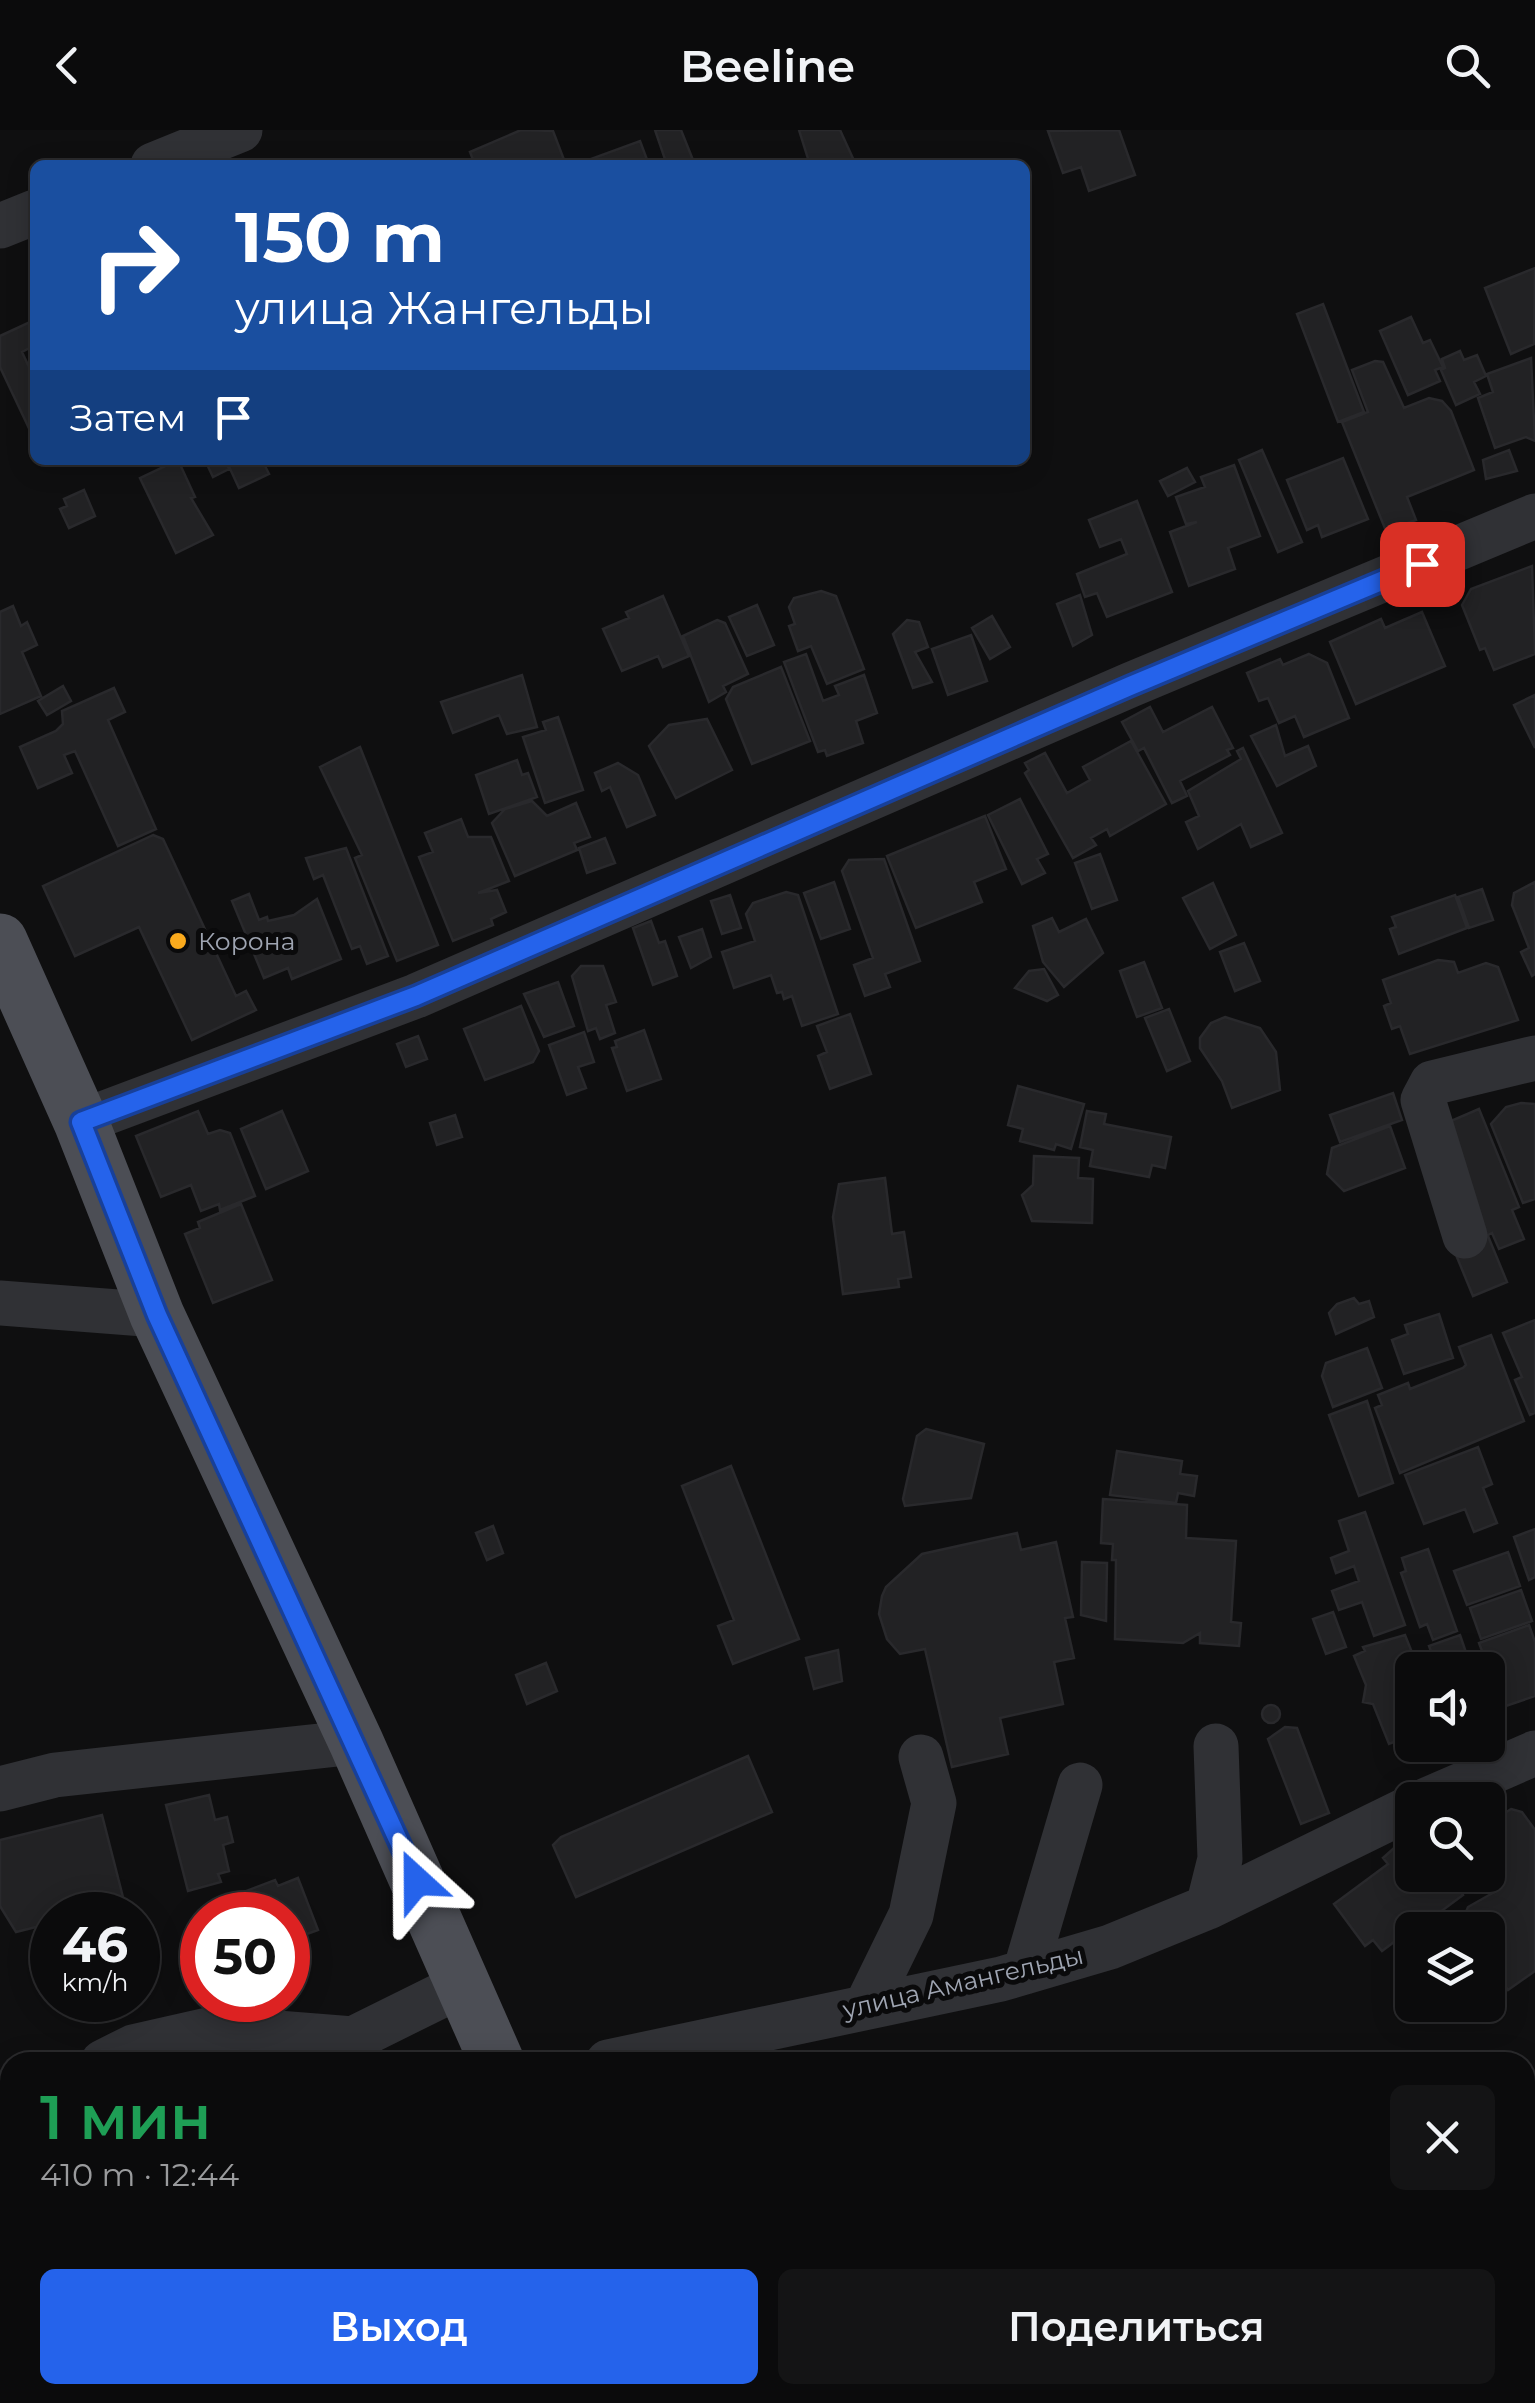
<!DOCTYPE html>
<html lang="ru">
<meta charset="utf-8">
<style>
body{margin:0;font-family:Montserrat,sans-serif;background:#141415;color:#f1f3f6;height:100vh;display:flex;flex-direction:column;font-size:38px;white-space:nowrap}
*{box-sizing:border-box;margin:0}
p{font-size:32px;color:#9a9b9d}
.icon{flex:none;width:55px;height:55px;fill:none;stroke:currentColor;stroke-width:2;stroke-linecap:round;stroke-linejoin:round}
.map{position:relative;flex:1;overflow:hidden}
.sheet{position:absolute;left:0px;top:1922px;width:1535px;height:352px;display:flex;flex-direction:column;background:#0b0b0c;border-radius:30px 30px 0 0;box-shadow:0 5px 25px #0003,0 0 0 2px #2b2b2d}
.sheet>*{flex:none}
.banner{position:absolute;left:30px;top:30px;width:1000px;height:305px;border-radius:15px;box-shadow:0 5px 25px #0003,0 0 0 2px #2b2b2d;background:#1a4fa0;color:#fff;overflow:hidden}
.buttons{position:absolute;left:1395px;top:1522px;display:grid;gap:20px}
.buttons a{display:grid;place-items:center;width:110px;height:110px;border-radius:15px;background:#0b0b0c;box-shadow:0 5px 25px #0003,0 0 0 2px #2b2b2d;font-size:50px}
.speed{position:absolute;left:30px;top:1762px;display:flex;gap:20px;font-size:50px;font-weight:700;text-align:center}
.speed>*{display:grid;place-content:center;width:130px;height:130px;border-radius:50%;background:#0b0b0c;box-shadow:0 5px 25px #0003,0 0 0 2px #2b2b2d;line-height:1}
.speed small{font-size:25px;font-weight:400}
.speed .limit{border:15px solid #d22;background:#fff;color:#111}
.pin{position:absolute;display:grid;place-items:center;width:85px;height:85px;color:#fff;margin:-42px;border-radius:20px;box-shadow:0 5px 15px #0006}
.me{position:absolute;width:110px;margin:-55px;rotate:336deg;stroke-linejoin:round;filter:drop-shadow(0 0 8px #0008)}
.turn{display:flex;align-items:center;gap:35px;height:210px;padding:0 40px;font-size:45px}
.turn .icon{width:130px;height:130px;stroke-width:2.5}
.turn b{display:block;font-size:70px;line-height:85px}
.then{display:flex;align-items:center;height:95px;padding:0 40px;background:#0003;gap:20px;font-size:38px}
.round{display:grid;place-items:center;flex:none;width:105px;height:105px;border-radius:15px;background:#141415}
.summary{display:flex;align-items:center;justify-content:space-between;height:170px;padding:0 40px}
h1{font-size:60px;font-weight:600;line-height:75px;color:#1e9e55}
.action{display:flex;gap:20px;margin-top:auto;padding:20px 40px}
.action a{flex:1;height:115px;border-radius:15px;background:#2563eb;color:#fff;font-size:40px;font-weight:600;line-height:115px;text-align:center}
.action a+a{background:#141415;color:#f1f3f6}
header{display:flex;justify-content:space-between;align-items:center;height:130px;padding:0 40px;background:#0b0b0c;font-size:45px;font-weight:600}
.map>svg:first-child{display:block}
</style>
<header><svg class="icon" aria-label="back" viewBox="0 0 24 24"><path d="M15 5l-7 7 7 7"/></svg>Beeline<svg class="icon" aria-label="search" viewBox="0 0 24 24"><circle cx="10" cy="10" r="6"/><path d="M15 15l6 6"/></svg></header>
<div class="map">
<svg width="1535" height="2273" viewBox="0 0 1535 2273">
<rect width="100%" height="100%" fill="#0f0f10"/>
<path fill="#222224" stroke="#29292c" stroke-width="2.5" d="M521 0 553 1 566 35H475L470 22Z
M655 0H681L695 35H667Z
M799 0H840L856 35H810Z
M1119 0 1135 45 1089 61 1081 37 1063 43 1048 1Z
M640 11 649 35H577V34Z
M1535 138 1534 214 1511 224 1485 158Z
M1323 174 1364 282 1338 292 1297 184Z
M1411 187 1423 213 1430 210 1443 237 1435 240 1440 251 1408 265 1380 201Z
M30 192 35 215 22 222 35 250V311L0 237V206Z
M1460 221 1464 230 1477 225 1486 246 1474 252 1480 264 1456 275 1441 240 1445 238 1442 229Z
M1531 228 1535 311 1526 307 1495 318 1478 268 1493 262 1487 244Z
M1375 231 1383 232 1404 278 1429 268 1442 271 1451 281 1474 340 1407 367 1416 390 1386 401 1342 292 1368 282 1352 240Z
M1262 320 1302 412 1278 422 1239 330Z
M1509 320 1517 341 1486 349 1483 330Z
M1343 328 1368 389 1322 407 1318 395 1307 400 1287 350Z
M178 330 195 367 191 368 213 405 176 423 140 348Z
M205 330H225L229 339 213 347Z
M226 330H262L269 344 239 358Z
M1234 335 1260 406 1228 418 1235 439 1189 456 1170 402 1197 392 1186 394 1176 367 1205 357 1201 347Z
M1187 338 1195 352 1168 366 1160 351Z
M84 360 95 386 69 398 60 379 67 376 64 369Z
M1137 371 1172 462 1107 487 1097 463 1085 467 1077 444 1127 424 1121 409 1100 417 1089 390Z
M1532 436 1535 524 1494 540 1485 518 1480 520 1462 475 1471 459Z
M821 461 836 466 864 539 827 554 811 516 798 521 789 496 795 494 789 477 794 468Z
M1080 465 1092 505 1073 516 1057 474Z
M663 466 689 526 663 537 658 526 622 541 603 499 629 488 626 482Z
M757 475 774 515 747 526 729 487Z
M13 476 21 496 27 492 37 515 22 522 41 566 0 584V482Z
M1422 482 1445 536 1356 574 1330 512 1381 489 1385 498Z
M992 486 1010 517 990 529 972 498Z
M717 490 725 493 748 544 723 556 726 562 709 572 683 506Z
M907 490 919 492 928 517 915 522 932 552 913 558 893 504Z
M971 505 987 551 948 565 932 519Z
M806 524 823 571 839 565 835 556 864 545 877 583 856 591 863 613 827 626 825 620 818 622 784 532Z
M1309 524 1327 533 1349 588 1304 607 1295 586 1279 593 1268 568 1259 571 1247 543 1280 529 1283 535Z
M781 537 810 611 752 634 726 569 733 557Z
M522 545 537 597 507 604 499 585 453 603 441 572Z
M63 556 71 571 47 585 38 571Z
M114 558 125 582 108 590 156 699 118 716 75 621 64 625 72 643 38 658 20 617 56 601 63 594 62 581Z
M1535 565V618L1514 575Z
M1150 577 1163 602 1212 577 1233 618 1227 620 1230 625 1180 651 1187 666 1172 673 1144 618 1138 621 1122 592Z
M558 587 583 660 545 673 523 607 546 600 543 592Z
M707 589 732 640 676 668 649 616 669 595Z
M1276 595 1285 626 1308 616 1316 636 1277 656 1251 606Z
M1131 611 1166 674 1110 706 1107 699 1091 708 1096 715 1073 728 1025 643 1029 640 1025 633 1045 623 1067 663 1090 650 1083 637Z
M360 617 438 815 397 831 355 728 362 725 320 637Z
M1243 618 1282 703 1251 717 1241 694 1198 719 1186 692 1199 686 1188 661 1241 629 1237 621Z
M517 630 522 645 528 643 537 667 489 684 476 645Z
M618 633 638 645 655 685 627 697 610 657 602 661 595 643Z
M1020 669 1048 724 1037 729 1045 743 1022 754 988 685Z
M532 671 547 686 576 673 590 707 574 713 577 720 515 746 492 693 505 679Z
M985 686 1006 739 974 752 982 772 916 798 887 726Z
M461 689 468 707H491L509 751 478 763 497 760 506 782 491 789 493 795 453 811 419 727 433 722 425 703Z
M153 705 163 709 236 866 246 861 256 880 192 910 139 797 75 826 43 756Z
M605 708 615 733 587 743 579 718Z
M346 718 388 826 367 834 360 816 352 819 323 745 314 749 306 728Z
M1100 724 1117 770 1092 779 1075 733Z
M884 729 920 831 885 844 890 857 865 866 854 835 873 828 842 741 849 730Z
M834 752 850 799 821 809 804 763Z
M1535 752V844L1532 846 1521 822 1529 818 1512 775 1514 763Z
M1213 753 1236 805 1210 819 1183 768Z
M1482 759 1493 790 1469 798 1458 767Z
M786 762 798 765 838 884 802 896 792 866 784 869 782 862 777 863 771 845 734 858 722 822 755 811 746 784 753 773Z
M249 764 259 790 267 787 268 791 294 785 317 769 341 829 292 849 288 838 264 848 232 771Z
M730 765 741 798 722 804 711 771Z
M1455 765 1467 798 1399 824 1390 799 1396 797 1392 787Z
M1052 788 1059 802 1086 789 1103 823 1064 857 1043 832 1033 796Z
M651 791 659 813 665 811 677 846 653 855 633 798Z
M702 799 711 827 691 838 679 807Z
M1244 813 1260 851 1235 861 1220 822Z
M1438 830 1454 832 1458 843 1486 833 1498 837 1518 890 1410 924 1400 896 1392 899 1384 876 1391 873 1383 850Z
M1144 832 1162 878 1137 887 1120 841Z
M581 836H603L616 872 606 875 615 903 600 909 596 898 588 901 572 846Z
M1044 839 1058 865 1047 871 1015 858 1029 841Z
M558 852 574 896 544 907 524 864Z
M521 876 539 921 533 932 485 950 464 899Z
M1169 879 1190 931 1167 941 1145 888Z
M850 884 871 944 830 959 818 926 827 922 817 896Z
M1225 887 1260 898 1276 922 1280 960 1232 978 1222 951 1200 918V908L1211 893Z
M644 900 661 949 627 961 612 918 617 917 615 911Z
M584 902 594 932 578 937 586 958 567 965 549 915Z
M418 906 427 929 406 937 397 914Z
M1018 956 1084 974 1071 1019 1056 1014 1054 1020 1020 1011 1023 999 1008 995Z
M1393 963 1402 990 1340 1012 1330 985Z
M1521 973 1535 974V1069L1523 1073 1491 994 1506 977Z
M1479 979 1519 1077 1512 1080 1524 1109 1499 1119 1492 1103 1486 1106 1451 991Z
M198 981 208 1004 220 1000 230 1003 255 1066 220 1080 219 1074 201 1081 191 1055 161 1067 136 1006Z
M282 981 308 1041 266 1059 241 999Z
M1087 981 1106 984 1104 994 1171 1007 1165 1038 1152 1035 1149 1047 1090 1036 1093 1020 1080 1017Z
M455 985 462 1007 437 1015 430 993Z
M1390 996 1405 1038 1344 1061 1327 1044 1332 1018Z
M1034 1026 1079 1028 1078 1048 1093 1049 1092 1093 1032 1091 1022 1065 1033 1055Z
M885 1048 892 1104 904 1102 911 1147 898 1149 899 1157 843 1164 833 1087 839 1054Z
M241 1074 272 1150 213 1173 185 1104 200 1098 198 1092Z
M1488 1106 1507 1152 1473 1166 1454 1120Z
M1354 1168 1359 1174 1369 1171 1374 1187 1336 1204 1329 1183 1337 1174Z
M1439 1184 1453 1228 1404 1244 1392 1210 1408 1204 1405 1195Z
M1535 1190V1283L1530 1285 1515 1250 1522 1247 1503 1203Z
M1491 1205 1524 1291 1400 1343 1375 1278 1382 1275 1378 1265 1408 1253 1410 1259 1463 1238 1466 1235 1459 1217Z
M1367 1218 1382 1258 1333 1277 1322 1246 1326 1233Z
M1367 1271 1393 1353 1359 1366 1329 1285Z
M926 1299 984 1314 971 1368 905 1376 903 1369 917 1306Z
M1478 1317 1492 1354 1483 1358 1497 1393 1474 1402 1465 1379 1424 1394 1405 1345Z
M1117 1321 1182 1331 1180 1344 1197 1346 1194 1366 1178 1363 1176 1373 1110 1365Z
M731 1336 799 1509 733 1534 718 1496 734 1490 682 1356Z
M1103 1369 1187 1375 1186 1408 1236 1411 1231 1492 1241 1493 1239 1516 1200 1513V1503L1183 1513 1115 1509 1116 1430H1112L1113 1414 1101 1413Z
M1365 1382 1405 1495 1374 1506 1362 1472 1339 1480 1332 1461 1359 1451 1354 1436 1336 1443 1331 1428 1349 1421 1339 1391Z
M493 1396 503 1423 487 1430 476 1403Z
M1535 1399V1447L1529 1450 1514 1407Z
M1017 1403 1021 1420 1056 1412 1073 1487 1065 1488 1074 1528 1054 1532 1063 1574 1000 1588 1008 1624 952 1637 925 1519 900 1524 887 1509 879 1484 882 1466 886 1457 922 1424Z
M1428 1419 1457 1501 1433 1510 1427 1494 1420 1497 1401 1443 1406 1441 1402 1428Z
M1508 1422 1520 1456 1467 1475 1454 1441Z
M1082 1432 1107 1433 1106 1491 1081 1485Z
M1521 1460 1532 1491 1481 1509 1470 1478Z
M1333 1482 1346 1517 1326 1524 1313 1489Z
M1529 1495 1535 1512V1566L1503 1577 1479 1513Z
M1405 1505 1419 1540H1412V1605L1389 1614 1373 1574 1363 1572 1366 1555 1354 1526 1365 1521 1363 1517Z
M1460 1505 1472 1540H1438L1429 1516Z
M838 1520 842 1551 814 1559 806 1528Z
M546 1533 557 1561 527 1574 516 1545Z
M1262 1584a9 9 0 1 1 18 0a9 9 0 1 1-18 0Z
M1285 1597 1297 1598 1329 1683 1301 1694 1268 1609Z
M748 1626 772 1682 576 1767 553 1715 561 1707Z
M209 1665 215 1690 227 1687 233 1712 223 1715 229 1741 218 1744 221 1752 188 1761 166 1675Z
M1511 1679 1522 1682 1535 1700V1841L1508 1860 1488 1832V1800H1465L1461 1794 1468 1777 1498 1760 1499 1752 1488 1734V1694Z
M102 1685 125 1775 85 1785H52V1793L16 1802 0 1776V1710Z
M1412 1702V1745H1448L1463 1765 1428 1791 1426 1800H1412V1804L1410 1800 1382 1821 1373 1810 1365 1816 1334 1774 1388 1734 1383 1728Z
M298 1748 318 1800 288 1811V1785H240L233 1766 275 1750 278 1756Z
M459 2265H535L539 2273H462Z
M1268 2265H1337L1340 2273H1272Z"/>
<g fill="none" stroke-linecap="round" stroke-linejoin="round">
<path stroke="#303135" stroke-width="45" d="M153 35 240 0
M0 96 35 82
M81 992 416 866 1130 555 1535 386
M1465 1106 1423 970 1432 953 1535 928
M0 1173 157 1185
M0 1659 55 1645 356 1612
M1427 1670 1535 1623
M1208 1777 1220 1729 1216 1616
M1025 1842 1080 1655
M867 1875 911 1785 934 1673 921 1627
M103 1932 133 1917 217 1898 353 1909
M334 1932 353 1909 462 1855
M608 1932 1001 1849 1110 1817 1208 1777 1412 1677
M0 1985 10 1980
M426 2265 427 2273"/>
<path stroke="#4c4e55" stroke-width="55" d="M0 811 81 992 157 1185 356 1612 497 1932
M643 2265 647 2273"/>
</g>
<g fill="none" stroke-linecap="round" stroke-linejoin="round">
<g stroke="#184099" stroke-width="25">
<path id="route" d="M417 1751 157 1185 81 992 416 866 1130 556 1422 434"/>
</g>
<use href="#route" stroke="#2563eb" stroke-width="18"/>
</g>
<circle fill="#faaa1d" stroke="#0a0a0b" stroke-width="4" cx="178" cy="811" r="10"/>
<g text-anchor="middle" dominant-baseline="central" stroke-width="10" stroke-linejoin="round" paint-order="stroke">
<g font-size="25" fill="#9fa5b2" stroke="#0a0a0b" text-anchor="start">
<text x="198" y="811">Корона</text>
</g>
<g font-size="25" fill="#9fa5b2" stroke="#0a0a0b">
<text transform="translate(963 1852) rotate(-13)">улица Амангельды</text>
</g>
</g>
</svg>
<div class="buttons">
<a><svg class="icon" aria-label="sound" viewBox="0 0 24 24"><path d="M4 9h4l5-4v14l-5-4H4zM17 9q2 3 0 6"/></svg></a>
<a><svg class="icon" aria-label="search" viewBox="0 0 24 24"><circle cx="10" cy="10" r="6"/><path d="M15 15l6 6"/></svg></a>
<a><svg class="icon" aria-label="layers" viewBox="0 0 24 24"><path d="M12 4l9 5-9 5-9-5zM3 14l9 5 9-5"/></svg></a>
</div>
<div class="speed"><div>46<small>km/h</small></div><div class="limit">50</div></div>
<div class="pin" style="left:1422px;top:434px;background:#d93025"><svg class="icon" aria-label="arrive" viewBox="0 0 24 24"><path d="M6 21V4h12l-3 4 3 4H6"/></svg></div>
<svg class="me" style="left:417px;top:1751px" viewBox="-20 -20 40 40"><path d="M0-17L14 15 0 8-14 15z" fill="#2563eb" stroke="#fff" stroke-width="4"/></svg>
<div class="banner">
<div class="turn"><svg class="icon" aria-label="right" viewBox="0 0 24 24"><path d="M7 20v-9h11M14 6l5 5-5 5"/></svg><div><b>150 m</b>улица Жангельды</div></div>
<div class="then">Затем<svg class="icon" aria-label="arrive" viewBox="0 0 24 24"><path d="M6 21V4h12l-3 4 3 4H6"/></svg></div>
</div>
<section class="sheet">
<div class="summary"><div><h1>1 мин</h1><p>410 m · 12:44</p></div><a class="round"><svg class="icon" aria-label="close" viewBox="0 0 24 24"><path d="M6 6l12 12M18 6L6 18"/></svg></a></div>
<div class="action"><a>Выход</a><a>Поделиться</a></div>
</section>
</div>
